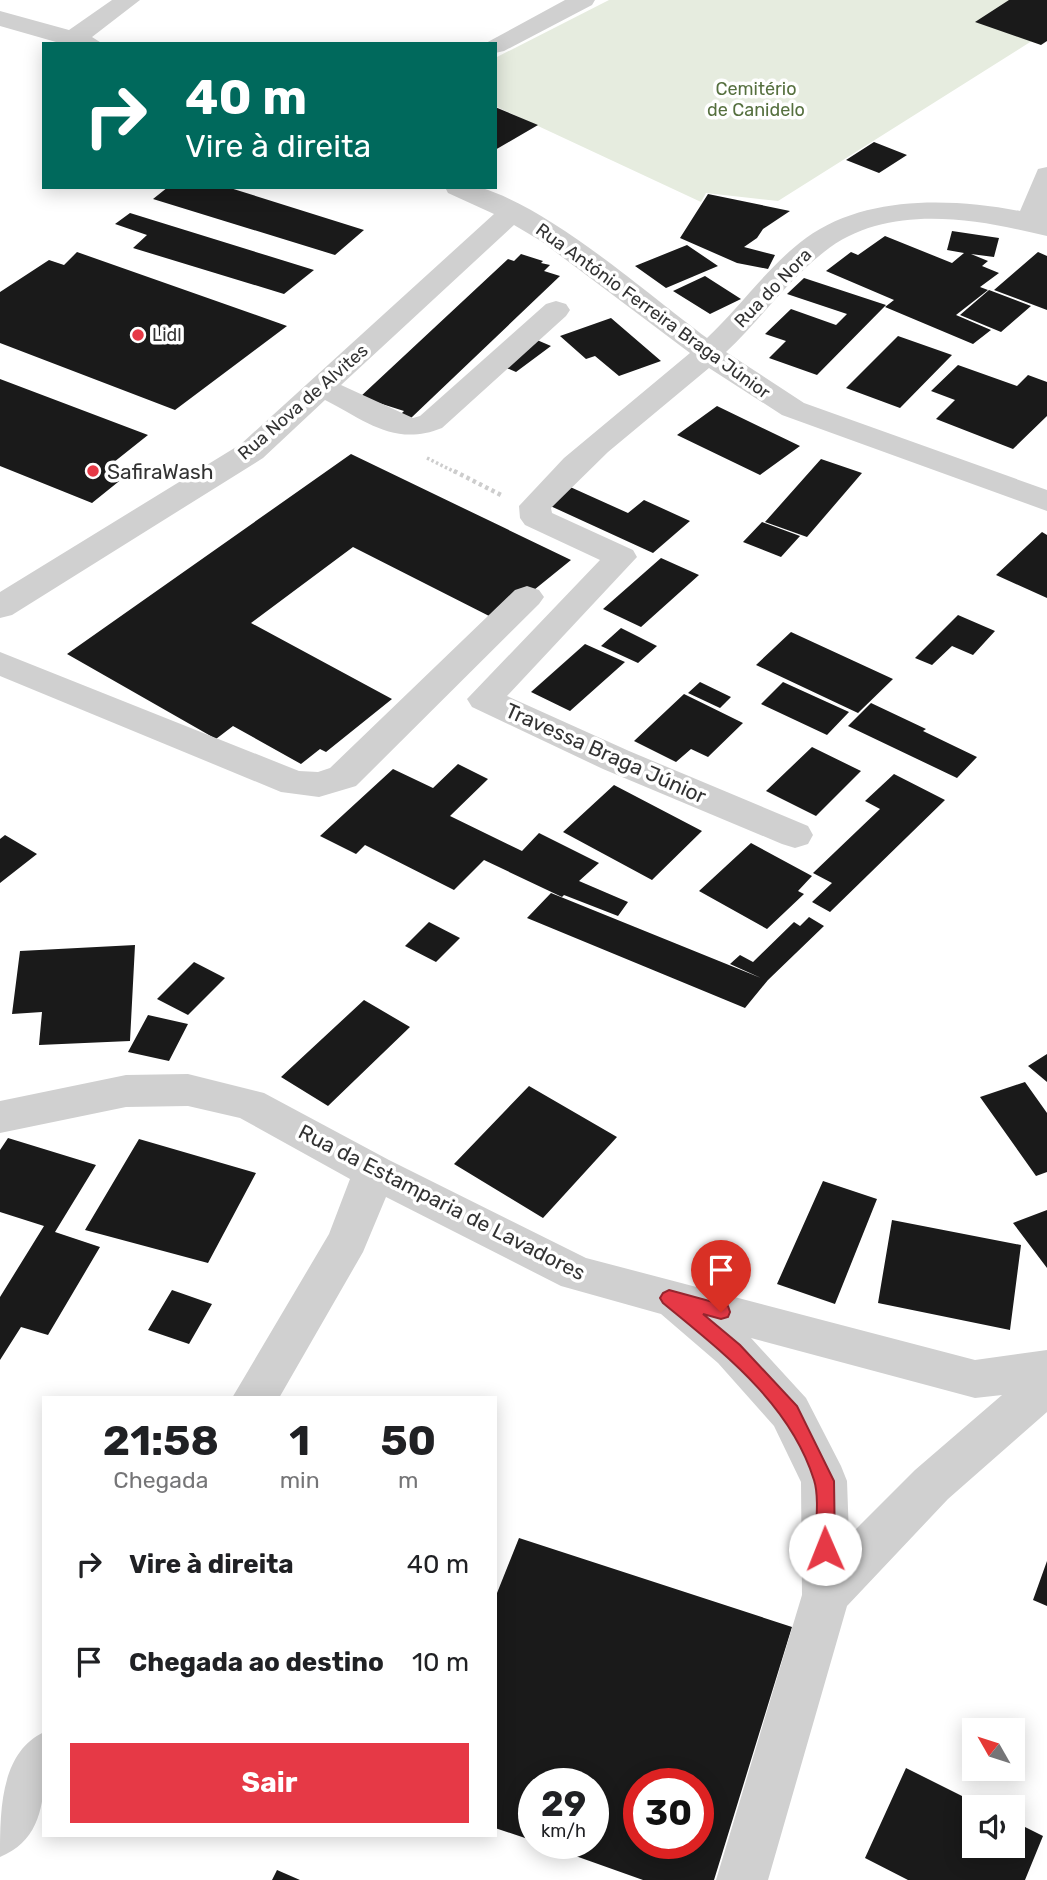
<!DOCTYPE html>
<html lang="pt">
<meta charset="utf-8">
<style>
body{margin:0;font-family:Rubik,sans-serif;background:#f6f6f6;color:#202124;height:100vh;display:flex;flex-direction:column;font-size:26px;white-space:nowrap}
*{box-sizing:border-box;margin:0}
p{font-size:23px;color:#757577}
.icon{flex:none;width:38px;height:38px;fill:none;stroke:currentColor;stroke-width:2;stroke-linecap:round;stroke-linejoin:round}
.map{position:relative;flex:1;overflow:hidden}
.drawer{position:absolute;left:42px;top:1396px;width:455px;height:441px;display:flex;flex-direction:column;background:#fff;border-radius:0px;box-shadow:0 4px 18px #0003}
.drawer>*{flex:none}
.guide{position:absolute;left:42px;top:42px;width:455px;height:147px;border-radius:0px;box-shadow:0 4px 18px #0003;background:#00695c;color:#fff;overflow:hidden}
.needle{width:46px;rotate:309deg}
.fabs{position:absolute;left:962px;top:1718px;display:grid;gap:14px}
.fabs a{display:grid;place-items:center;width:63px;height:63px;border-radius:0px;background:#fff;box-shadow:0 4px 18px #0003;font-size:35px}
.speed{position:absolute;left:518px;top:1768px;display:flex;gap:14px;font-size:35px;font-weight:700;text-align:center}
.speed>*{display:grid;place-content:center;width:91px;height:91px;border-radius:50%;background:#fff;box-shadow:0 4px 18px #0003;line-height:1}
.speed small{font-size:18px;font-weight:400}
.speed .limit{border:10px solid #d22;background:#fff;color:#111}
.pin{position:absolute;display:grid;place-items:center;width:60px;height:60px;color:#fff;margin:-72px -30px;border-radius:50% 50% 50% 0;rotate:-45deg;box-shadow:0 0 7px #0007}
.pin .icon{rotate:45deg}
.me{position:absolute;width:77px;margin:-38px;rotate:359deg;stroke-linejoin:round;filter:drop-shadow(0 0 5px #0008)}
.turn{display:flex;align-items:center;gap:24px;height:147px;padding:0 28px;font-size:32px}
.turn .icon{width:91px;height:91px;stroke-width:2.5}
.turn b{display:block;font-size:49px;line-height:60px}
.eta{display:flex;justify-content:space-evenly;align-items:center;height:119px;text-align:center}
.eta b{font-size:42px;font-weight:700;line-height:49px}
.primary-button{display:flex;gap:14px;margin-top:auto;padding:14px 28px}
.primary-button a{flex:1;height:80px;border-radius:0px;background:#e63946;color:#fff;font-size:28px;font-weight:700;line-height:80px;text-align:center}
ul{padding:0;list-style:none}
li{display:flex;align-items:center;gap:21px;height:98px;padding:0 28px}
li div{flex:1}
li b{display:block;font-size:26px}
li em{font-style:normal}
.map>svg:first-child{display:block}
</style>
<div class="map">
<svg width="1047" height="1880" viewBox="0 0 1047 1880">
<rect width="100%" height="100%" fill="#fff"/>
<path fill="#e6ecdf" d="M609 0H1047L1046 32 778 201 706 193 701 202 495 106V58Z"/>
<path fill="#1a1a1a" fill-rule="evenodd" d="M1009 0H1047V41L1041 45 975 22Z
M495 107 538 125 495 150Z
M874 142 907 155 879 173 846 160Z
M168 187H227L364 230 335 255 153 199Z
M708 194 790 211 763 229 757 238 744 247 775 255 768 269 737 263 680 238Z
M130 213 314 270 284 294 133 248 147 235 115 224Z
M952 231 999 238 994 257 971 254 988 261 982 266 999 273 980 287 988 290 956 315 991 330 973 344 885 307 894 300 826 271 851 252 858 255 885 236 952 263 964 253 947 250Z
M687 245 718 266 666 288 635 266Z
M77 252 287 326 175 410 0 343V292L49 260 64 265Z
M1038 252 1047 256V310L994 290Z
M521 254 543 261 541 263 550 265 544 271 560 276 411 418 400 415 404 411 360 397 508 259 514 261Z
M705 276 741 299 710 314 673 291Z
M804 278 886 305 817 375 769 358 786 341 765 334 791 309 836 325 847 314 787 294Z
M989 290 1031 306 1001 332 960 315Z
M611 318 661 361 619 376 595 356 586 359 560 336Z
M898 336 952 355 900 408 846 388Z
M537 340 551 346 516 372 502 366Z
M958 365 1017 386 1028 375 1047 382V416L1013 449 936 419 955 400 931 391Z
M0 379 148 435 109 466 128 474 92 503 0 466Z
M717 406 800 446 760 475 677 435Z
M351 454 571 560 497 620 353 547 251 623 392 699 326 752 320 749 301 764 233 726 216 739 67 654Z
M821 459 862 473 807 537 765 522Z
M568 486 628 513 644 500 690 521 653 553 546 504Z
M762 522 800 536 781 557 743 542Z
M1042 532 1047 535V598L996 575Z
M661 558 699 575 641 627 603 609Z
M958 615 995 631 973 655 952 646 932 665 915 658Z
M621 628 657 646 638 663 601 646Z
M791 632 893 679 858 713 756 665Z
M585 644 625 662 570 711 531 692Z
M700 682 731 697 720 708 688 693Z
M783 682 849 712 827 735 761 704Z
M684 694 743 723 708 757 691 749 676 762 634 741Z
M871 703 926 729 923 731 977 757 957 778 848 726Z
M812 747 861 771 816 816 766 791Z
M458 764 488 779 450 816 522 851 539 833 599 863 579 881 628 902 618 916 564 895 562 897 484 860 454 890 365 845 356 854 320 836 393 769 433 788Z
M894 774 945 800 830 912 812 902 832 883 813 873 880 809 865 801Z
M614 785 702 831 652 880 563 832Z
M5 835 37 854 0 883V839Z
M751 843 812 876 798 891 804 894 767 929 699 891Z
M551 893 761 978 730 964 740 955 753 962 794 922 800 926 809 917 824 926 768 980 745 1008 527 918Z
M429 922 460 938 436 962 405 946Z
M135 945 130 1041 39 1045 42 1012 12 1014 20 951Z
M194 962 225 978 188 1015 157 999Z
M364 1000 410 1027 328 1106 281 1077Z
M148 1015 188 1024 169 1061 128 1052Z
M1047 1054V1082L1028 1066Z
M1025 1082 1047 1113V1172L1036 1176 980 1097Z
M529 1086 617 1137 543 1218 454 1164Z
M8 1138 96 1165 55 1232 100 1247 48 1335 21 1327 0 1360V1297L44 1226 0 1212V1150Z
M139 1139 256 1173 208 1263 85 1230Z
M823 1181 877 1199 835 1304 777 1284Z
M1047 1210V1268L1013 1223Z
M892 1220 1021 1245 1010 1330 878 1303Z
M172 1290 212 1304 189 1344 148 1330Z
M519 1538 792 1627 714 1880H643L539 1843H593V1783H534V1841L495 1828V1598ZM639 1783H698V1843H639Z
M1047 1561V1606L1033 1600Z
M906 1768 986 1808H975V1846H1013V1821L1043 1836 1025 1880H908L865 1858Z
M277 1870 300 1880H272Z"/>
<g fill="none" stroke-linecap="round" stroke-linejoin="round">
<path stroke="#cdcdcd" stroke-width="3.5" stroke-dasharray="2.5 2.5" stroke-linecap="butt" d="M427 458 457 473"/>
<path stroke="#cdcdcd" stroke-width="4.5" stroke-dasharray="3.5 3.5" stroke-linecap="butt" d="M454 471 501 495"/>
<path fill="#d0d0d0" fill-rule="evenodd" d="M112 0H140L92 37 103 44H63L0 26V11L69 30Z
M565 0H595L592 5 504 51 495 53V44H484Z
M1047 167V236C976 219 887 202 824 252 787 281 760 320 726 352L804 403 1047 490V511L782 415 709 368 608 452 551 508 552 513 633 550 637 557 507 696 629 751 808 826 813 835 808 844 795 848 782 844 603 769 472 707 467 699 600 560 525 525 520 518 519 506 564 458 690 353 541 241 514 225 341 385 413 418 420 416 546 304 556 301 566 304 570 310 566 316 442 428C395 447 366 421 325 400L263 458 12 615 0 618V592L241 444 494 214 448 193 445 187C456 187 471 185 482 188 553 210 646 293 707 338 741 306 768 266 806 238 865 195 951 198 1020 211L1038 169Z
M527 586 539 590 544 597 539 604 356 786 319 797 281 792 0 676V652L299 771 318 772 330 768 515 590Z
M188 1074 264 1093 389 1160 586 1258 975 1360 1047 1350V1412L948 1499 847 1606 768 1880H716L802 1595 801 1482 774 1426 718 1363 661 1314 561 1286 386 1197 363 1252 279 1398H232L329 1234 350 1179 240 1118 188 1106 126 1107 0 1133V1101L126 1075ZM751 1338 975 1398 1002 1395 915 1470 849 1536 847 1481 841 1466 806 1398Z
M44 1732C44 1779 52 1836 0 1857 0 1811 0 1753 44 1732Z"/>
</g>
<path fill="#e63946" stroke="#96252e" stroke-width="2" d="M669 1290 728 1306 730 1312 728 1317 721 1319 703 1314 740 1345 797 1406 834 1481 835 1549 832 1556 825 1558 818 1556 815 1549C815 1529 820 1499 814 1480 790 1403 722 1352 663 1303L660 1298 663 1293Z"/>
<g fill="#e63946" stroke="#fff" stroke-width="2.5">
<circle cx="138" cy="335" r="7"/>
<circle cx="93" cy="471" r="7"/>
</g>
<g text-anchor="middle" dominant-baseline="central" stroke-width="7" stroke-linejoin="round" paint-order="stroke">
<g font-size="18" fill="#56703f" stroke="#fff">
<text x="756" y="89">Cemitério<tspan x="756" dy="21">de Canidelo</tspan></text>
</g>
<g font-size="18" fill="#333" stroke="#fff">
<text transform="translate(773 288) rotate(-46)">Rua do Nora</text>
<text transform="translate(653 311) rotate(36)">Rua António Ferreira Braga Júnior</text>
<text transform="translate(303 402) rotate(-41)">Rua Nova de Alvites</text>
</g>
<g font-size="18" fill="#333" stroke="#fff" text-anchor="start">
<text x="152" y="335">Lidl</text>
</g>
<g font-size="21" fill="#333" stroke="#fff" text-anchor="start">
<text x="107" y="471">SafiraWash</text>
</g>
<g font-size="21" fill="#333" stroke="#fff">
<text transform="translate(606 753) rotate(24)">Travessa Braga Júnior</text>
<text transform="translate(442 1202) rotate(27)">Rua da Estamparia de Lavadores</text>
</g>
</g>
</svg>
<div class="fabs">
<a><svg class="needle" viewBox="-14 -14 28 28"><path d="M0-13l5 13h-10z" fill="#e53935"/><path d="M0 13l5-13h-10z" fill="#757577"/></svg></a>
<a><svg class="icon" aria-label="sound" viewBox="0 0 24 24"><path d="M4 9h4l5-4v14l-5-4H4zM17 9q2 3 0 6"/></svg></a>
</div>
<div class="speed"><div>29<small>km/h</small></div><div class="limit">30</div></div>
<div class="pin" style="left:721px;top:1312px;background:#d93025"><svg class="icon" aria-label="arrive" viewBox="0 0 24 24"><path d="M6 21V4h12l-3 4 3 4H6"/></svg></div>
<svg class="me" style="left:825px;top:1549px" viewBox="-20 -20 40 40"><circle r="19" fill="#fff"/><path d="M0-13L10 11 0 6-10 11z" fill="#e63946"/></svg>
<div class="guide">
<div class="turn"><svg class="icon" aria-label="right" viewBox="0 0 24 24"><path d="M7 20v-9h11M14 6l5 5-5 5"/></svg><div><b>40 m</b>Vire à direita</div></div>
</div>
<section class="drawer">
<div class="eta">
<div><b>21:58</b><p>Chegada</p></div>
<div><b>1</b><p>min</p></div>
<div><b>50</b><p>m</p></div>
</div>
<ul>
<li><svg class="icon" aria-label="right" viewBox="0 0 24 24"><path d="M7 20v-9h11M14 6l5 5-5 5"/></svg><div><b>Vire à direita</b></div><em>40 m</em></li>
<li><svg class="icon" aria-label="arrive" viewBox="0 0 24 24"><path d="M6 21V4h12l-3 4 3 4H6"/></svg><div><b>Chegada ao destino</b></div><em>10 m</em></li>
</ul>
<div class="primary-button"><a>Sair</a></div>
</section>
</div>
